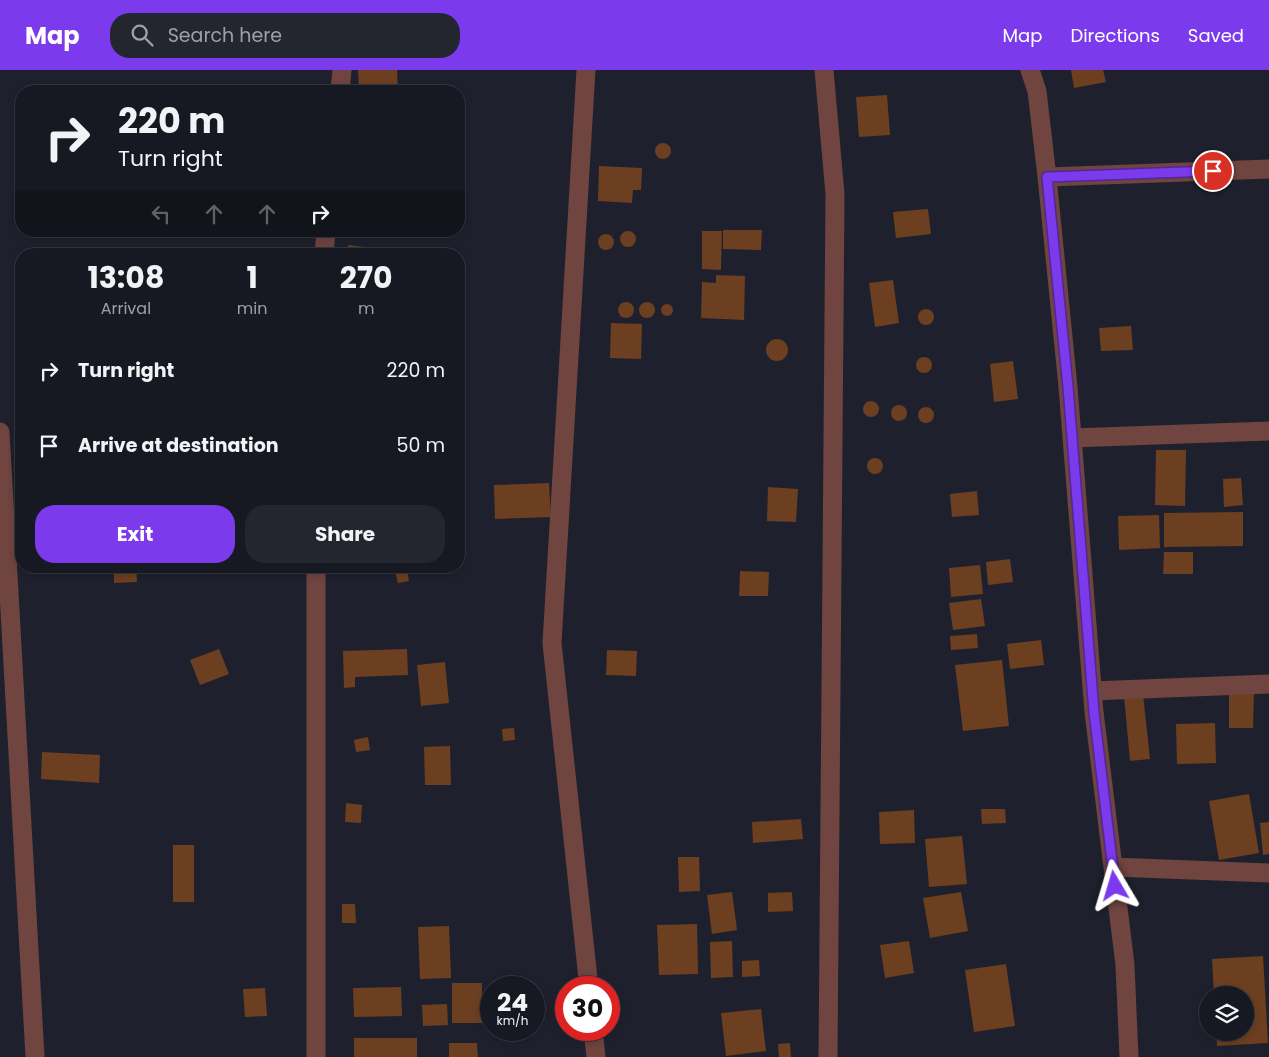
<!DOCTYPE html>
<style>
body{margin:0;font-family:Poppins,sans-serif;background:#23262f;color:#f1f3f6;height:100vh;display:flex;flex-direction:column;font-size:19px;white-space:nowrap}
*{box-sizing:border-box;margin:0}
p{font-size:16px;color:#9ea0a5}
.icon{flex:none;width:28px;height:28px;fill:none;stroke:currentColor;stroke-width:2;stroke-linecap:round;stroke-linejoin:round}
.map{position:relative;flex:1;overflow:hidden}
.sheet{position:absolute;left:15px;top:178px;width:450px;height:325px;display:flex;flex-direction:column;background:#161922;border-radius:20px;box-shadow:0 2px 8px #0003,0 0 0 1px #353840}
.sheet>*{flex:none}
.guide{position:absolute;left:15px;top:15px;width:450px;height:152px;border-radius:20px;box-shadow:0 2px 8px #0003,0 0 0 1px #353840;background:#161922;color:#f1f3f6;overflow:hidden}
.controls{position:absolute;left:1199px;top:916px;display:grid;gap:10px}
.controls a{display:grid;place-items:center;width:55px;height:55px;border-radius:50%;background:#161922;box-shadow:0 2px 8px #0003,0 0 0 1px #353840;font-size:25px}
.speed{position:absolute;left:480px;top:906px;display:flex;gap:10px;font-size:25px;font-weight:700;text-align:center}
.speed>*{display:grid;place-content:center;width:65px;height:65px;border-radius:50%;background:#161922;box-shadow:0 2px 8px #0003,0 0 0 1px #353840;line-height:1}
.speed small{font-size:12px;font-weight:400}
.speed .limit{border:8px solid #d22;background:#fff;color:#111}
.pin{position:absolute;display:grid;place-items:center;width:42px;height:42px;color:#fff;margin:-21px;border:2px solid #fff;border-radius:50%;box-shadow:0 1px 5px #0007}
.me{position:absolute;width:55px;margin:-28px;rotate:353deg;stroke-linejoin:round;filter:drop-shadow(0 0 4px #0008)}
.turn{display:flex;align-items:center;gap:18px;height:105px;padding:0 20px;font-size:22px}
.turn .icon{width:65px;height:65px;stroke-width:2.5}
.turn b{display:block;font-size:35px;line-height:42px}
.lanes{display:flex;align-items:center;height:48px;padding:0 20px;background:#0003;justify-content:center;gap:25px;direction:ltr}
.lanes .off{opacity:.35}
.eta{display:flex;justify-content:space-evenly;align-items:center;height:85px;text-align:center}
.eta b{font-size:30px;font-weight:700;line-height:35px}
.button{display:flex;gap:10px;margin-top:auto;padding:10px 20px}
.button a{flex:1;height:58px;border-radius:20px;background:#7c3aed;color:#fff;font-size:20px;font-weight:700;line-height:58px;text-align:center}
.button a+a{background:#23262f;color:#f1f3f6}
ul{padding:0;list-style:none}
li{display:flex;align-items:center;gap:15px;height:75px;padding:0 20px}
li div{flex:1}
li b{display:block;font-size:19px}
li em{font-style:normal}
header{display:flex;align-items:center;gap:30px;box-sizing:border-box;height:70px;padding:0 25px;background:#7c3aed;color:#fff}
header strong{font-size:24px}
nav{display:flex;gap:28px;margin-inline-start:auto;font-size:18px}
.search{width:350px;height:45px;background:#23262f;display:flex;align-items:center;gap:12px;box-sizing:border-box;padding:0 18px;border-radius:20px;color:#9ea0a5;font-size:19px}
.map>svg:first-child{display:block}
</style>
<header>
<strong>Map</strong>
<div class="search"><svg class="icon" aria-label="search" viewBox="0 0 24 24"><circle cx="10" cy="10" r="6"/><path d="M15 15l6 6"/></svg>Search here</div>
<nav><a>Map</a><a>Directions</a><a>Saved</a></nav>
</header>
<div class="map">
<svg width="1269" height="987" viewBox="0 0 1269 987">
<rect width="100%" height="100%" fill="#1e212d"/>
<path fill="#6c3f20" d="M358 0H397L398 21H359Z
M1071 0H1103L1106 12 1074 18Z
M887 25 890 65 859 67 856 27Z
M655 81a8 8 0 1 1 16 0a8 8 0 1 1-16 0Z
M599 96 642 98 641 120H633L632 133 598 131Z
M928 139 931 164 896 168 893 142Z
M723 160H762L761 180 723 179Z
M620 169a8 8 0 1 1 16 0a8 8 0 1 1-16 0Z
M702 161H722L721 200 702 199Z
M598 172a8 8 0 1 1 16 0a8 8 0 1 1-16 0Z
M348 175 364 177 363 184H347Z
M716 205 745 206 744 250 701 248 702 212 716 213Z
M893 210 899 253 875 257 869 213Z
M618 240a8 8 0 1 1 16 0a8 8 0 1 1-16 0Z
M639 240a8 8 0 1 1 16 0a8 8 0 1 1-16 0Z
M661 240a6 6 0 1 1 12 0a6 6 0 1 1-12 0Z
M918 247a8 8 0 1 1 16 0a8 8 0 1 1-16 0Z
M611 253 642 254 641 289 610 288Z
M1131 256 1133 280 1101 281 1099 258Z
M766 280a11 11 0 1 1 22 0a11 11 0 1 1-22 0Z
M459 277H464L460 313H459Z
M916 295a8 8 0 1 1 16 0a8 8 0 1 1-16 0Z
M1013 291 1018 329 994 332 990 294Z
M863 339a8 8 0 1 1 16 0a8 8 0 1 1-16 0Z
M891 343a8 8 0 1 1 16 0a8 8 0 1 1-16 0Z
M918 345a8 8 0 1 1 16 0a8 8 0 1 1-16 0Z
M1156 380H1186L1185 436 1155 435Z
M867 396a8 8 0 1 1 16 0a8 8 0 1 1-16 0Z
M1241 408 1243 435 1224 437 1223 409Z
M549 413 551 447 495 449 494 415Z
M768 417 798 419 796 452 767 451Z
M977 421 979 445 952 447 950 424Z
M1243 442V476L1164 477V443Z
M1159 445 1160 478 1119 480 1118 446Z
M1164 482H1193V504H1163Z
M1010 489 1013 512 988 515 986 492Z
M980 495 983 524 951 527 949 498Z
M114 496H136L137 512 114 513Z
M407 499 409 511 398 513 395 501Z
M740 501 769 502 768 526H739Z
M981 529 985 556 953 560 949 533Z
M977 564 978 578 951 580 950 566Z
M1041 570 1044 595 1010 599 1007 574Z
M219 579 229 604 200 615 190 590Z
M407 579 408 605 355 607V617L344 618 343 581Z
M607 580 637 581 636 606 606 605Z
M1002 590 1009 656 963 661 955 595Z
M445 592 449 633 421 636 417 595Z
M1229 620H1254L1253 658H1229Z
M1143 624 1150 689 1130 691 1124 626Z
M1215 653 1216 693 1177 694 1176 654Z
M514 658 515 670 503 671 502 659Z
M368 667 370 680 356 682 354 670Z
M450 676 451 715H425L424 677Z
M42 682 100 685 99 713 41 709Z
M1249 724 1259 783 1219 790 1209 731Z
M346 733 362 735 361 753 345 752Z
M981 739H1005L1006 753 982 754Z
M914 740 915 773 880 774 879 742Z
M801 749 803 769 753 773 752 752Z
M1269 752V784L1263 785 1260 753Z
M962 766 967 814 929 817 925 769Z
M173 775H194V832H173Z
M678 787H699L700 821 679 822Z
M732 822 737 860 712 864 707 825Z
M792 822 793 841 768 842V823Z
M961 822 968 861 930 868 923 828Z
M342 834H355L356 853H342Z
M697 854 698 904 659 905 657 855Z
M449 856 451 908 420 909 418 857Z
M732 871 733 907 711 908 710 872Z
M909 871 914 903 885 908 880 875Z
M1263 886 1268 973 1217 976 1216 962H1245V925H1214L1212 889Z
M759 890 760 906 742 907V891Z
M1006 894 1015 956 974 962 965 900Z
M452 913H482V953H452Z
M401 917 402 946 354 947 353 918Z
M265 918 267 946 245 947 243 919Z
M447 934 448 955 423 956 422 935Z
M761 939 766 981 726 986 721 943Z
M354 968H417V987H354Z
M449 973H477L478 987H449Z
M790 973 791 987H779L778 974Z"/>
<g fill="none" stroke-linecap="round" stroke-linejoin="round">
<path stroke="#70443f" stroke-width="19" d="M586 0 552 573 589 918
M824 0 835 124 828 987
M1030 0 1037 21 1047 107 1068 317 1094 642 1125 895 1129 987
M340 21 342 0
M1047 107 1269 99
M324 184 326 161
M0 362 35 987
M1072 368 1269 361
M1092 621 1269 614
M1113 797 1269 803
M593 960 596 987
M316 987V496"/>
</g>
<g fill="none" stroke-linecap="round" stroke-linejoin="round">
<g stroke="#51269a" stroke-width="12">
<path id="route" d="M1115 816 1094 642 1068 317 1047 107 1213 101"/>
</g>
<use href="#route" stroke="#7c3aed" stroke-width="9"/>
</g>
</svg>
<div class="controls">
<a><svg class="icon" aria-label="layers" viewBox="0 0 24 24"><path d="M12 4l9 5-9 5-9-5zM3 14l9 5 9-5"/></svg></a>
</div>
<div class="speed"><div>24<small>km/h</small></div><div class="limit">30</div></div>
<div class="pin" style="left:1213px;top:101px;background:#d93025"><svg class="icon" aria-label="arrive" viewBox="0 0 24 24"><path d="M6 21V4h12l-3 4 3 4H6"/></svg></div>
<svg class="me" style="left:1115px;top:816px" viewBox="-20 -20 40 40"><path d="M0-17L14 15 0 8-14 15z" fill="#7c3aed" stroke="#fff" stroke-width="4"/></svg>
<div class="guide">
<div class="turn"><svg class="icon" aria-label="right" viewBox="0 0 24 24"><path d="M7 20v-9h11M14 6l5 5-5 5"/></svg><div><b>220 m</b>Turn right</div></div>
<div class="lanes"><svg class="icon off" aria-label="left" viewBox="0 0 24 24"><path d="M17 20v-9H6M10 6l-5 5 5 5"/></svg><svg class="icon off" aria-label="ahead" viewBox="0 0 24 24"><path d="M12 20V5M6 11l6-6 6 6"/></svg><svg class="icon off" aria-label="ahead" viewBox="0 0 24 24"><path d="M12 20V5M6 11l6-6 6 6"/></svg><svg class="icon" aria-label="right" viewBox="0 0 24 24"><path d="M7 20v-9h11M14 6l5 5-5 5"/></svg></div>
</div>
<section class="sheet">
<div class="eta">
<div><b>13:08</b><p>Arrival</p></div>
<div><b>1</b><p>min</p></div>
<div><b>270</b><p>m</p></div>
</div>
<ul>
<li><svg class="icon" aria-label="right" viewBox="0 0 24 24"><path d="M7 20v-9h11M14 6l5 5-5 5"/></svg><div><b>Turn right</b></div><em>220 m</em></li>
<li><svg class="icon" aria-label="arrive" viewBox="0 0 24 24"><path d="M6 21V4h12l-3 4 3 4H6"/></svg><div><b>Arrive at destination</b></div><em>50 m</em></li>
</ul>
<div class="button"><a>Exit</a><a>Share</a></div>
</section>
</div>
